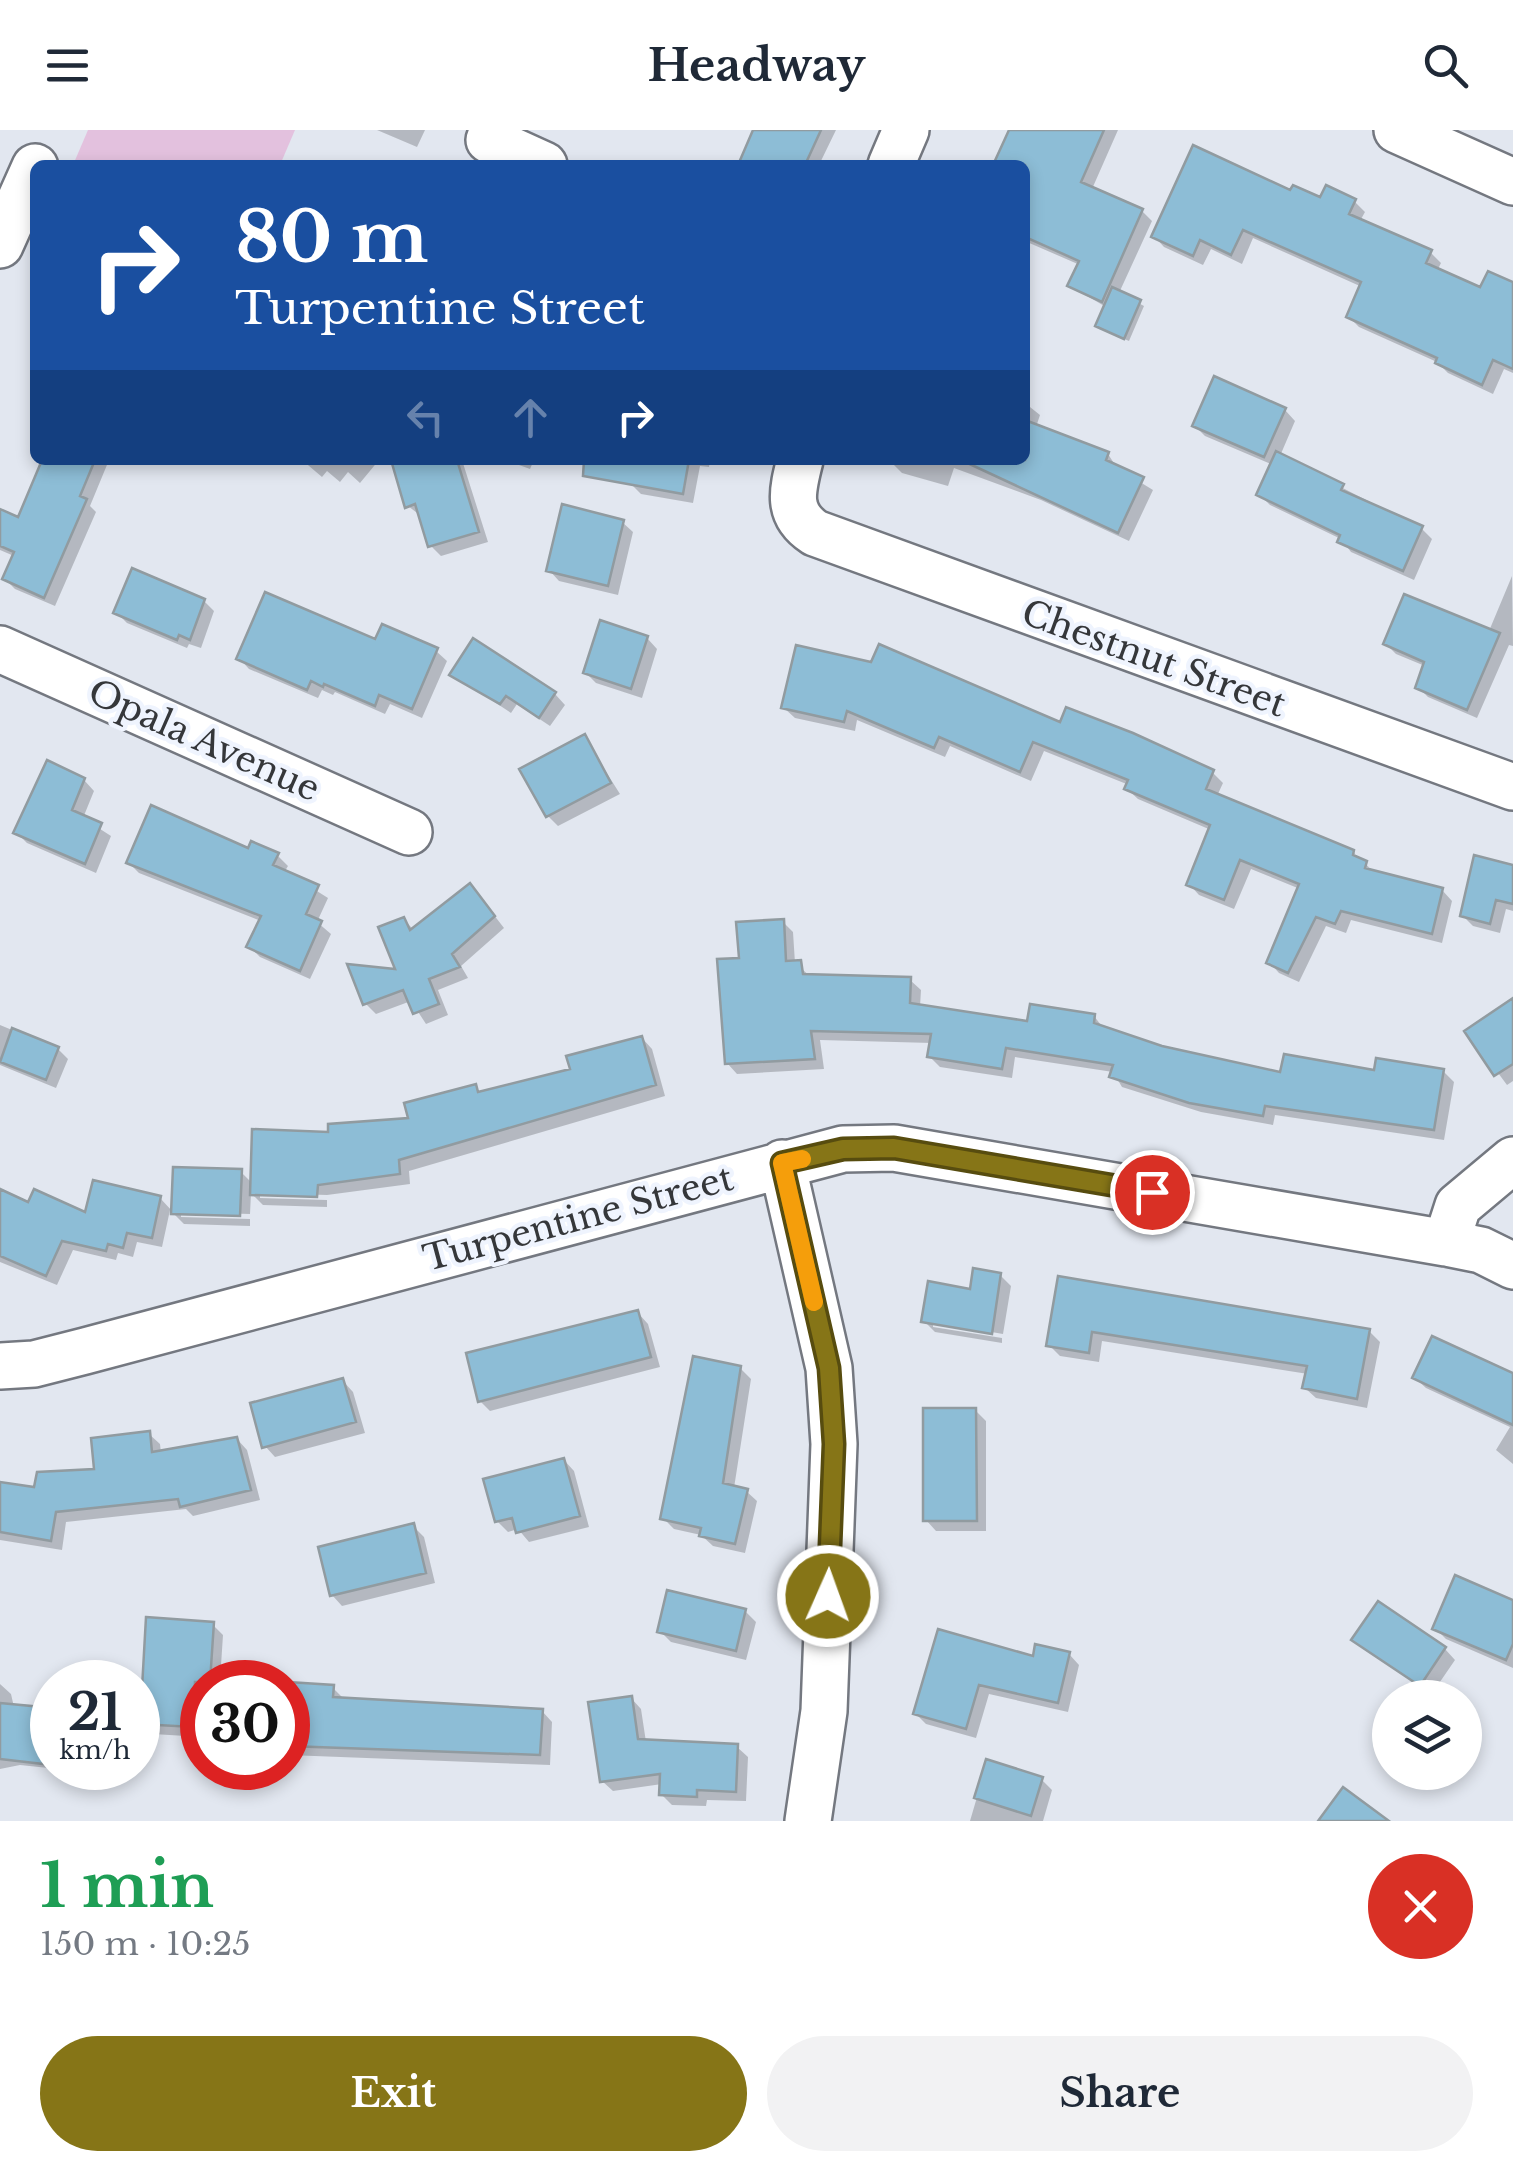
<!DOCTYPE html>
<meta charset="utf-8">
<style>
body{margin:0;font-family:"Libre Baskerville",serif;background:#f2f2f3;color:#1f2937;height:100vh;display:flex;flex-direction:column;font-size:38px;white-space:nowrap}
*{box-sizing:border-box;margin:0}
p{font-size:32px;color:#747a83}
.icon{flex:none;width:55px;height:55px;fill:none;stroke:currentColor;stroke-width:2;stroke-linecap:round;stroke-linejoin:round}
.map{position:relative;height:1691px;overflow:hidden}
.panel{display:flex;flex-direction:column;background:#fff;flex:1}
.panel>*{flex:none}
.banner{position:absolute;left:30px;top:30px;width:1000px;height:305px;border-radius:15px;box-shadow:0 5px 15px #0003;background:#1a4fa0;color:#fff;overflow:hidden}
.controls{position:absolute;left:1372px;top:1550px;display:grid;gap:20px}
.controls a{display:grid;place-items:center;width:110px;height:110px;border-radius:50%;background:#fff;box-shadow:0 5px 15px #0003;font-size:50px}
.speed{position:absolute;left:30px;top:1530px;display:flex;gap:20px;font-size:50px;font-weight:700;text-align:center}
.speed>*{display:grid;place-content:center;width:130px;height:130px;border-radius:50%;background:#fff;box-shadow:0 5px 15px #0003;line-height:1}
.speed small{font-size:25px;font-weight:400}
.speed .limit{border:15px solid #d22;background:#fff;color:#111}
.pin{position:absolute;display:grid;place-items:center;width:85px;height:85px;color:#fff;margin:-42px;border:5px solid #fff;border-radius:50%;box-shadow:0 2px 10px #0007}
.me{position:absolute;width:110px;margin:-55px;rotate:2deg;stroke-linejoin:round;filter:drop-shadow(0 0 8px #0008)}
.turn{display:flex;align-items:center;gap:35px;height:210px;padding:0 40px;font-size:45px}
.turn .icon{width:130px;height:130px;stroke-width:2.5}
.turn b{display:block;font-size:70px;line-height:85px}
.lanes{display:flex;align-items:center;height:95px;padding:0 40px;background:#0003;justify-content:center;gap:50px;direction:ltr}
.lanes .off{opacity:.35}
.round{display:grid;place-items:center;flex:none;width:105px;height:105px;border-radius:52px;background:#f2f2f3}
.head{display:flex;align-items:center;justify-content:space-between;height:170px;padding:0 40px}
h1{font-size:60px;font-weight:700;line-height:75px;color:#1e9e55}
.action{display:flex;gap:20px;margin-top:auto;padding:20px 40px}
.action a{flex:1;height:115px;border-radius:60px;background:#867517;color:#fff;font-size:40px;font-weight:700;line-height:115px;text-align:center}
.action a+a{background:#f2f2f3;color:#1f2937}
header{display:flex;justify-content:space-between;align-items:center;height:130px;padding:0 40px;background:#fff;font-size:45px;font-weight:700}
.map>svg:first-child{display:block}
</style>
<header><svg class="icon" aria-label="menu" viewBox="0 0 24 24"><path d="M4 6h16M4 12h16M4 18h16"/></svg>Headway<svg class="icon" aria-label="search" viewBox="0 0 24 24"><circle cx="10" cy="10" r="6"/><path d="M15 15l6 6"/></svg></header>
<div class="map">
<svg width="1513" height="1691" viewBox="0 0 1513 1691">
<rect width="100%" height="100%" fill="#e2e7f0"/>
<path fill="#e3c1de" d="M88 0H295L280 35H73Z"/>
<path fill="#0003" d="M377 0H425L417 17Z
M757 0H836L819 35H741Z
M1039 0H1118L1092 59 1142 81 1152 91 1119 163 1144 176 1129 211 1103 200 1098 196 1106 177 1070 156 1080 135 1027 112 1025 118V35H1003Z
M1292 63 1322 71H1354L1365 82 1360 91 1430 122 1441 133 1437 141 1481 161 1513 154V243L1504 239 1493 264 1448 243 1437 232 1359 197 1349 187 1362 157 1253 108 1242 134 1211 119 1203 135 1164 117 1154 106Z
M1025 273 1040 285 1036 297 1108 324 1117 338 1153 360 1129 411 1041 370 954 338 948 356 902 343 891 332 1025 330Z
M1285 280 1295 291 1280 326 1421 398 1432 409 1414 450 1351 422 1341 409 1270 375 1259 364 1273 335 1205 306 1194 295Z
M45 330H109L90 376 96 382 55 476 15 459 5 449 14 426 0 420V382L20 390Z
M302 330H379L360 353 348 342 340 352 327 341 322 347Z
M400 330H462L488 412 441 426 431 416 421 386 408 376Z
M505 330H534L530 339Z
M634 330H710L709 337 700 336 693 373 641 364 630 353Z
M622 392 633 402 618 465 559 451 549 440Z
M1512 446 1513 516 1509 515 1477 588 1428 567 1418 557 1425 536 1396 524 1386 514 1489 501Z
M204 471 214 481 201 518 189 514 187 518 127 493 116 482Z
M647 508 657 519 642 568 596 553 585 542Z
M376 513 436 521 447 531 422 588 390 574 385 584 335 562 333 565 322 560 318 568 249 539 239 528Z
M798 518 1212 642 1223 653 1217 666 1353 722 1375 743 1442 760 1452 771 1442 813 1351 790 1346 803 1326 796 1299 852 1279 843 1269 832 1300 759 1251 739 1234 779 1199 765 1189 754 1211 700 1138 669 1127 659 1129 655 1044 621 1031 651 950 616 945 627 857 590 855 601 795 588 784 578Z
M452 544 555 564 565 575 550 596 517 574 511 583Z
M584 607 620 664 558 696 548 686Z
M84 650 94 661 83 688 111 706 96 743 27 713 16 702Z
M249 721 277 725 288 736 285 741 328 768 317 792 331 804 310 849 260 827 250 817 261 791 139 743 129 733Z
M1513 737V781L1506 779 1500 803 1473 796 1462 785Z
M480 767 504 798 461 836 468 848 438 860 448 885 426 894 411 871 376 884 366 874 399 842 404 790 414 800Z
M783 792 793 802 795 833 811 847 910 850 921 860 920 877 1029 894 1094 886 1104 899 1162 918 1282 945 1443 941 1454 952 1444 1010 1275 985 1273 995 1201 982 1122 957 1113 942 1015 927 1012 948 940 937 930 927 932 913 820 910 824 939 737 944 727 933 741 831Z
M1513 871V951L1507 955 1467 901Z
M0 895 58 919 68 929 56 958 0 935Z
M642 908 652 919 665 966 409 1041 410 1054 327 1065 260 1063V1068L327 1070V1077L263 1075 251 1063 250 1084 181 1082V1087L250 1089V1096L184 1094 170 1080 162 1117 137 1112 133 1127 118 1123 116 1130 73 1120 57 1155 0 1132V1062L29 1075 87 1085 160 1068 173 1082 240 1041 253 1054 331 1005 412 991 475 957 482 964 573 940Z
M1000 1145 1011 1156 1003 1204 933 1192V1197L1002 1208V1213L935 1202 924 1191Z
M1060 1149 1369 1201 1380 1212 1367 1278 1316 1268 1305 1258 1308 1244 1102 1211 1099 1232 1060 1226 1049 1215Z
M638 1183 648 1194 660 1237 490 1281 480 1271Z
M740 1238 751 1249 734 1358 746 1361 757 1371 745 1423 713 1416 701 1405 674 1399 663 1388Z
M1513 1246V1334L1496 1320 1510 1297 1426 1258 1415 1248Z
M343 1251 353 1262 365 1303 275 1327 265 1316Z
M975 1280 986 1291V1401H936L926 1390Z
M149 1304 160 1314 161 1323 237 1309 247 1320 260 1370 193 1386 186 1379 66 1392 62 1420 0 1410V1354L37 1360 97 1342Z
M564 1330 574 1341 589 1397 529 1412 518 1399 508 1402 497 1391Z
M413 1396 424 1407 435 1453 342 1476 332 1465Z
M1513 1473V1538L1446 1509 1435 1498Z
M745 1481 756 1492 746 1530 671 1512 660 1501Z
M212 1494 223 1505 220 1551 254 1552H202V1607L153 1604 142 1593Z
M1354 1509 1445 1519 1455 1530 1431 1565Z
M1069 1524 1079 1535 1068 1582 989 1564 976 1608 926 1594 916 1584 1034 1529Z
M0 1554 11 1564 14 1577 52 1581V1638H106L105 1644 20 1635 0 1639Z
M288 1554 332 1557 343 1568 542 1581 552 1592 550 1635 288 1625Z
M631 1568 641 1579 646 1612 737 1617 748 1627 746 1671 707 1670 706 1676 672 1675 661 1664 662 1654 613 1661 602 1651Z
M987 1633 1041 1649 1052 1660 1043 1691H970Z"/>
<path fill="#8dbdd6" stroke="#919ba0" stroke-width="2.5" d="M753 0H821L805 35H738Z
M1009 0H1104L1081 52 1143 79 1102 172 1067 156 1079 131 1025 107V35H993Z
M1193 15 1290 60 1293 55 1320 67 1326 55 1356 69 1349 84 1432 120 1426 133 1480 157 1488 141 1513 152V239L1493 230 1482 255 1435 233 1437 228 1346 187 1361 152 1243 100 1231 125 1200 110 1193 126 1151 107Z
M1112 157 1141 170 1124 209 1095 196Z
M1214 246 1286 278 1264 327 1192 296Z
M1025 290 1109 322 1106 330 1144 347 1118 403 961 330H1025Z
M1276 321 1344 354 1341 360 1423 396 1403 441 1337 412 1340 405 1256 365Z
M42 330H95L80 366 87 369 44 468 2 449 14 422 0 416V379L18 387Z
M391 330H457L479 402 428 417 415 374 405 378Z
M584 330H689L683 364 583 346Z
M562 374 624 390 608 456 546 441Z
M132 438 205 469 190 510 179 505 177 510 113 483Z
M265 462 375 509 382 494 438 518 412 579 379 565 375 576 324 554 323 557 311 551 307 560 236 529Z
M1404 464 1500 503 1467 580 1415 558 1424 532 1383 514Z
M600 490 648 506 631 559 583 543Z
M473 508 556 562 539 588 506 566 500 574 449 545Z
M879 514 1060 592 1066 577 1133 603 1214 640 1206 659 1354 720 1353 725 1367 731 1365 738 1443 758 1432 804 1341 781 1335 794 1316 787 1288 843 1266 833 1299 754 1240 730 1224 770 1186 755 1210 695 1124 659 1128 650 1033 612 1020 642 939 607 934 618 847 581 844 592 781 578 796 515 871 532Z
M585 604 611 653 546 687 519 639Z
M47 630 85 648 72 680 102 693 85 734 13 703Z
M151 675 248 718 251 711 279 723 273 735 319 755 306 784 322 791 300 841 246 817 261 786 126 733Z
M1474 725 1513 735V774L1496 770 1490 794 1460 786Z
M470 753 495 786 452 824 460 837 429 849 439 874 413 884 403 860 363 875 347 834 395 839 378 797 404 787 410 800Z
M784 789 786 831 801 830 803 844 911 847 910 873 1027 891 1030 874 1095 884 1094 893 1162 916 1280 942 1284 924 1374 940 1376 928 1444 939 1434 1000 1265 976 1263 986 1189 973 1109 947 1113 935 1006 918 1002 939 927 927 931 904 811 901 815 929 725 934 717 829 739 828 736 792Z
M1513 868V934L1494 946 1464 901Z
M12 898 59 917 46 950 0 932Z
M642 906 656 955 399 1030 400 1044 318 1055 317 1067 250 1065 252 999 328 1002V994L408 988 404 973 476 954 478 962 570 939 566 926Z
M173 1037 242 1039 240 1086 171 1084Z
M93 1050 161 1066 152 1108 127 1103 123 1118 108 1114 106 1121 62 1111 46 1146 0 1126V1059L28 1072 34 1059 85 1082Z
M973 1138 1001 1143 992 1204 921 1192 928 1151 970 1159Z
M1058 1146 1370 1199 1357 1269 1302 1258 1307 1236 1092 1202 1089 1223 1046 1216Z
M638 1180 651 1227 478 1272 466 1223Z
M1432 1206 1513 1243V1295L1412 1248Z
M693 1226 741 1236 723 1353 748 1359 735 1414 699 1406 701 1398 660 1389Z
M343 1248 356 1292 262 1318 250 1273Z
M923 1278H976L977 1391H923Z
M150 1301 152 1322 237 1307 251 1360 180 1377 178 1369 56 1382 51 1411 0 1402V1352L34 1357 37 1342 94 1339 91 1308Z
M564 1328 580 1386 516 1403 512 1388 495 1392 483 1349Z
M414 1393 426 1443 330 1466 318 1417Z
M1455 1445 1513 1470V1514L1506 1530 1432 1499Z
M667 1460 746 1479 736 1521 657 1502Z
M1378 1471 1446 1517 1420 1556 1351 1510Z
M146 1487 214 1492 210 1552H195L193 1597 140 1594Z
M938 1499 1033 1526 1035 1514 1070 1522 1058 1573 979 1555 966 1599 913 1584Z
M288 1552 334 1555 333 1567 543 1579 540 1625 288 1616Z
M632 1566 638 1609 738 1614 736 1662 697 1660V1667L659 1665 660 1644 600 1652 588 1572Z
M0 1573 52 1578V1635L0 1629Z
M986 1629 1043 1647 1031 1686 974 1668Z
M1343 1657 1389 1691H1318Z"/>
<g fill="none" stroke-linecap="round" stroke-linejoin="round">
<g stroke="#747880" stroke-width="50">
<path id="minor" d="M1397 0 1513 52
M489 10 544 35
M891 35 906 0
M0 115 35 37
M800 330C792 361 786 384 815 403L1513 657
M0 519 409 702
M782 1033 829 1238 834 1314 824 1581 808 1691
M1446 1113 1458 1076 1513 1030
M0 1236 34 1234 85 1221 843 1019 894 1018 1446 1113 1481 1120 1513 1136"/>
</g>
<use href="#minor" stroke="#fff" stroke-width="45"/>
</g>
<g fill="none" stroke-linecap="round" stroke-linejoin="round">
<g stroke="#574c0f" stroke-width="25">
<path id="route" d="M828 1466 834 1314 829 1238 782 1033 843 1019 894 1018 1152 1062"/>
</g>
<use href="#route" stroke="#867517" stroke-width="18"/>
<path stroke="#f59e0b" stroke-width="18" d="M802 1029 782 1033 814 1172"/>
</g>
<g text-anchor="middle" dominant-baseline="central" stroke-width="9" stroke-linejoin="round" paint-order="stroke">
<g font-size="35" fill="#35373a" stroke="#eff4fe">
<text transform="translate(1154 528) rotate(20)">Chestnut Street</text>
<text transform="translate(204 610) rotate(24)">Opala Avenue</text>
<text transform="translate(578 1088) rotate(-15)">Turpentine Street</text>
</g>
</g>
</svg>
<div class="controls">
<a><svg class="icon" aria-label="layers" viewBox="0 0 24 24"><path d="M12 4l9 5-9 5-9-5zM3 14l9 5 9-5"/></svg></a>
</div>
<div class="speed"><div>21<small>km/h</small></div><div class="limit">30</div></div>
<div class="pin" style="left:1152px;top:1062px;background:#d93025"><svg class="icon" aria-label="arrive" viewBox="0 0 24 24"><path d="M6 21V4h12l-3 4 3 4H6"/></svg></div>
<svg class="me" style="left:828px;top:1466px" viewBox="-20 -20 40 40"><circle r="17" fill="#867517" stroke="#fff" stroke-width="3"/><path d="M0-11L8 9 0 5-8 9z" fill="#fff"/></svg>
<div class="banner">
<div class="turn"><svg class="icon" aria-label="right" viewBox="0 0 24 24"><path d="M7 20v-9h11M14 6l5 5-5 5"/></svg><div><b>80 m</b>Turpentine Street</div></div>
<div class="lanes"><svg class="icon off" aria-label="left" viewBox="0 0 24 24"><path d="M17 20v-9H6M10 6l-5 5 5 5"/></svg><svg class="icon off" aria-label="ahead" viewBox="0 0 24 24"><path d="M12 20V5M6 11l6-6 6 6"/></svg><svg class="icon" aria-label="right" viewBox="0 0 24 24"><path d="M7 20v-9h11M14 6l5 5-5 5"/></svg></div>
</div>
</div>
<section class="panel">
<div class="head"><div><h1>1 min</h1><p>150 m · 10:25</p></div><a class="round" style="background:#d93025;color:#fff"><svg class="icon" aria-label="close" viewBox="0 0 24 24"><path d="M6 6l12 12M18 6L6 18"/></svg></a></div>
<div class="action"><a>Exit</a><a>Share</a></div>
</section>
